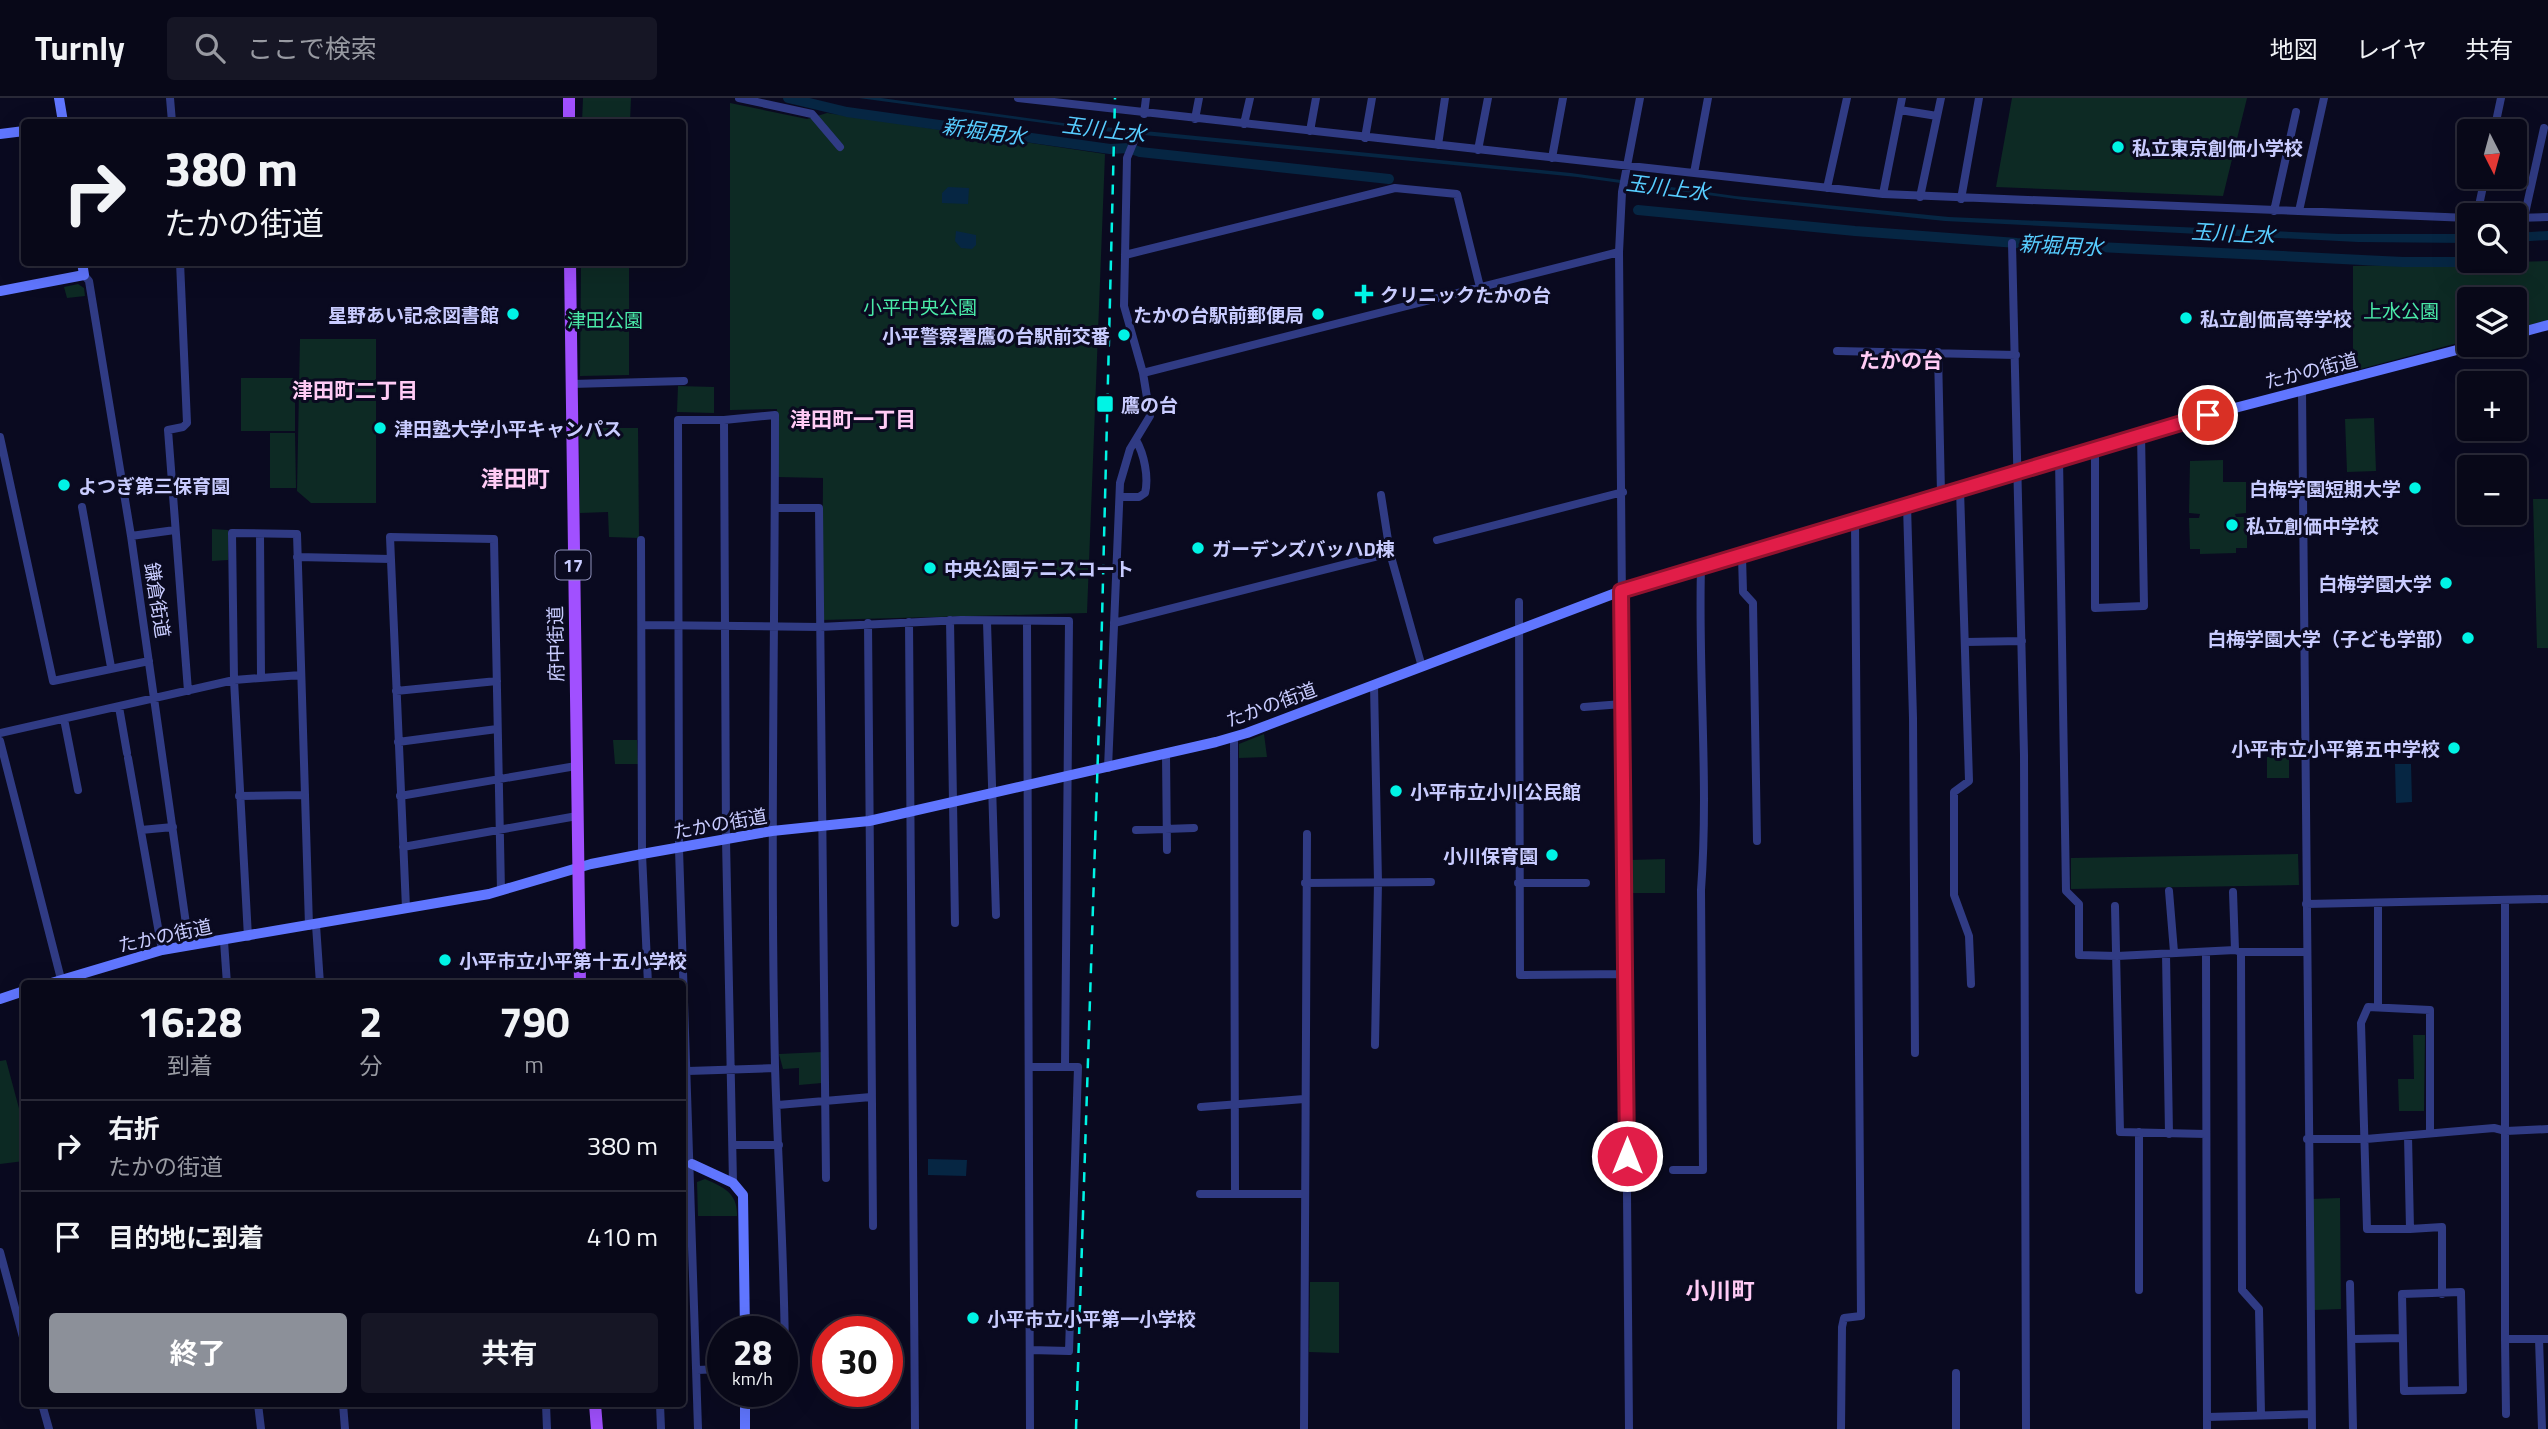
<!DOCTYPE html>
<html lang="ja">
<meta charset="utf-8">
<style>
body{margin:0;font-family:"Titillium Web","Noto Sans JP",sans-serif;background:#161625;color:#f1f3f6;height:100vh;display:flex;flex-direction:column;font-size:26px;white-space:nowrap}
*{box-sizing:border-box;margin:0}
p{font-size:23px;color:#989aa2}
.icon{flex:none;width:38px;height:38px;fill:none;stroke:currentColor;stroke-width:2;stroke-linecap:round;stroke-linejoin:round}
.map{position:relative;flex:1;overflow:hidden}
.details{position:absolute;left:21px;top:882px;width:665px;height:427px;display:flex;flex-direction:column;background:#080818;border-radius:7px;box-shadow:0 7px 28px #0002,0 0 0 2px #292937}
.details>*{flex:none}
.top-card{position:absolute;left:21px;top:21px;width:665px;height:147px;border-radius:7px;box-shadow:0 7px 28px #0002,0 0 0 2px #292937;background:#080818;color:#f1f3f6;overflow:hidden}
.needle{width:46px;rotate:174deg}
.tools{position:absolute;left:2457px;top:21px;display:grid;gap:14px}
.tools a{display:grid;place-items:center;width:70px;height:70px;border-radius:7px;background:#080818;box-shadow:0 7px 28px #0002,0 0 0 2px #292937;font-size:35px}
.speed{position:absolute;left:707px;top:1218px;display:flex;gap:14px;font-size:35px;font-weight:700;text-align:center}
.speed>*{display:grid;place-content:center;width:91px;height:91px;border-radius:50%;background:#080818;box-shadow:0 7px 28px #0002,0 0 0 2px #292937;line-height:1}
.speed small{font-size:18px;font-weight:400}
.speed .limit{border:10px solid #d22;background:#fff;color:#111}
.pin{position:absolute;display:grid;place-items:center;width:60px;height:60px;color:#fff;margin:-30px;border:4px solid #fff;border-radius:50%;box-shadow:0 2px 7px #0007}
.me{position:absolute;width:77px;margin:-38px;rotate:0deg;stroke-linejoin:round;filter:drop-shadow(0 0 5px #0008)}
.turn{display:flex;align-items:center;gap:24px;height:147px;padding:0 28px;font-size:32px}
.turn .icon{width:91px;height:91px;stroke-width:2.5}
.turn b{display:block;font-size:49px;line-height:60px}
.eta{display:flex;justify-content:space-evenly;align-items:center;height:119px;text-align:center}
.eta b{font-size:42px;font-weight:700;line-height:49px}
.cta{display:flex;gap:14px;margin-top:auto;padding:14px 28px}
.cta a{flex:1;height:80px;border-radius:7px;background:#8c9099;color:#fff;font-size:28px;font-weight:700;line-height:80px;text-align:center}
.cta a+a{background:#161625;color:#f1f3f6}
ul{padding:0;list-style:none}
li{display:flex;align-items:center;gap:21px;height:91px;padding:0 28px;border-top:2px solid #292937}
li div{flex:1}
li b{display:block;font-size:26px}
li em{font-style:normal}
header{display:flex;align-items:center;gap:42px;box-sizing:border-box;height:98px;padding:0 35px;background:#080818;border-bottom:2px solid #292937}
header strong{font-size:33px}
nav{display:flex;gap:38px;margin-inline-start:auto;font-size:24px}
.search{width:490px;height:63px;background:#161625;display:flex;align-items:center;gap:18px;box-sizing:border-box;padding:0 24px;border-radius:7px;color:#989aa2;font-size:26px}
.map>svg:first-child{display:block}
</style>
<header>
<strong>Turnly</strong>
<div class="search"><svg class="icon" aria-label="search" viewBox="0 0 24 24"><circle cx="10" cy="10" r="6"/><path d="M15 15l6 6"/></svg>ここで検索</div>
<nav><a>地図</a><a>レイヤ</a><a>共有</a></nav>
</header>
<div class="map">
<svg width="2548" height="1331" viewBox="0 0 2548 1331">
<rect width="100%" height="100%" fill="#0a0a20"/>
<path fill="#0d2a24" d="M583 0H631L630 24H582Z
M2012 0H2247L2223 98 1996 89Z
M730 5 807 21 827 15 1105 56 1087 515 822 522 823 380 778 379 777 311 730 312Z
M2548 163V222L2515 231V201H2469V242L2353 273V168Z
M581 165H629V277L580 278Z
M78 186 84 190 85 198 67 200 64 189Z
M300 241H376V405H311L297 393Z
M241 280H295V333H241Z
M678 288 714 289V315L677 314Z
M2374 320 2376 373 2347 374 2345 321Z
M579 330H638L639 440 609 439 608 414 580 415Z
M270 335H295L296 390H270Z
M2223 362V384H2246V415L2235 416 2236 419H2247V450H2236V455L2200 456V451H2190L2189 420H2199L2200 416 2189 415 2190 363Z
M2533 401H2548V550H2537Z
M212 431 228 432V462L212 463Z
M1264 636 1267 659 1239 660V646Z
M613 642H637L638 666H615Z
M2289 658V680H2267V659Z
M2298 756 2299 787 2071 791V760Z
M1665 761V795H1630V762Z
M2413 937H2425L2424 1013H2399L2398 981H2414Z
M822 954V985L799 987V970L783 971 779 956Z
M6 962 24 1029V1063L0 1066V963Z
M705 1081C723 1089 738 1095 737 1118H698L697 1084Z
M2340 1100 2341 1211 2314 1212 2311 1101Z
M1310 1184H1339V1255L1309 1254Z"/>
<path fill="#062643" d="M859 0H881L1063 25 1571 75 1735 98 1949 119 2339 136H2469V145L2358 144 1945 123 1744 102 1577 79 1103 33Z
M948 89 969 90 968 106 942 105V95Z
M956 133 976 137V147L972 151 961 150 955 143Z
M2548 133V142L2515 144V135Z
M2395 666H2411L2412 704 2396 705Z
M928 1061 967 1062 966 1078 928 1077Z"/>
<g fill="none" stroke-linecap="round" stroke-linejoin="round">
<path stroke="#062643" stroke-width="10" d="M788 0 847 14 1110 51 1129 50 1140 54 1389 81
M1638 112 1855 133 2017 145 2403 164H2486"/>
<path stroke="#303b84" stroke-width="8" d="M170 0 172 24
M739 0 812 16 840 49
M1018 0 1883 96 2469 120
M1900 12 1937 18
M1144 16 1146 0
M1195 21 1199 0
M1244 26 1250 0
M1310 33 1316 0
M2494 33 2501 0
M1365 40 1372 0
M1438 47 1445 0
M1478 52 1488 0
M1552 60 1563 0
M1694 75 1708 0
M1827 90 1847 0
M1883 96 1902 0
M1920 99 1941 0
M1961 101 1979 0
M2274 113 2296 14
M2299 113 2324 0
M2477 117 2485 79
M2515 120 2548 119
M2524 120 2544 30
M2012 145 2024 657 2026 1331
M1125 157 1395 90 1457 96 1480 189
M180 164 187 325 183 329 168 332 188 593
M84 177 89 183 131 438 189 847
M1837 253 2016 257
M1938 254 1941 396
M1143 275 1619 154
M571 286 684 283
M2302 293 2312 1331
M724 322 726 742 733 1085
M0 339 53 583 149 563
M2095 349V510L2144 508 2141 335
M2059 360 2066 793 2079 806V857L2117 858 2235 852 2241 854H2307
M1960 391 1969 683 1954 694V797L1969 838 1971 886
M1381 397 1390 455 1422 569
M1120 399H1139L1145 395C1149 379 1144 356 1136 342
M1907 407 1913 620 1915 955
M82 409 111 569
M775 410H819L826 1080
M260 436 261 578
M131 438 175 432
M641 442 642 756 648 886
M1437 442 1623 394
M1742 458 1743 494 1753 505 1757 743
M297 459 391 461
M1519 504 1520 877 1626 876
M950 522 955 825
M909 524 915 1331
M987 524 996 817
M1027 524 1030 1331
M868 525 873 1128
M1114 525 1390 455
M643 527 820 529 961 522 1069 523 1065 969H1078L1069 1253 1030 1252
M1966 544 2022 543
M1374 587 1378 784 1375 947
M396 593 497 583
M119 609 127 655
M1584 609 1622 606
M64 621 78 692
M0 635 234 582 301 577
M1234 639 1235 1096
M0 643 61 881
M398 644 497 631
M1166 657 1167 752
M128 660 162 852
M1108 670 1120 385 1130 351 1150 318 1143 275 1124 208 1127 60 1134 43
M239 698 305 697
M400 698 576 668
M141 732 173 729
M1136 732 1194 730
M403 749 577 718
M1305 785 1431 784
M1518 785H1586
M2169 793 2174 854
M2233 794 2235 852
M2306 806 2548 801
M2115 808 2120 1034 2206 1036
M406 810 390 439 494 441 501 793
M316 827 320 886
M248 839 234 582 232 435 297 436 309 828
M224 843 227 886
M2206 854 2207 1331
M2241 854 2242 1192 2259 1211 2261 1317
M2166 856 2169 1036
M2378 909V805
M1030 969H1065
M688 973 775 970
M778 1007 871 999
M1201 1009 1304 1001
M2139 1034V1192
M2408 1038 2410 1131H2367L2361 925 2368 909 2430 912V1035
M2307 1041H2366L2494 1030 2506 1033 2548 1031
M733 1047H779
M1673 1072H1703L1701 792C1709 685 1698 577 1701 470
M1200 1096H1305
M2410 1131 2442 1129V1196
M0 1154 24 1243
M2350 1186 2353 1331
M2461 1194 2463 1292 2404 1293 2402 1196Z
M2353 1241 2402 1240
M2505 1241V802
M2539 1241 2542 1331
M697 1272 723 1271
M42 1306 49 1331
M258 1306 261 1331
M343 1306 345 1331
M546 1306 547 1331
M660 1306 661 1331
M2506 1316 2505 1241H2548
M2208 1319 2311 1316
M698 1331 679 751 678 322H724L775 317C775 534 770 751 775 968 778 1068 785 1169 785 1269H782
M1304 1331 1307 736
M1629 1331 1619 154 1622 94 1640 0
M1841 1331 1842 1229 1844 1220 1861 1218 1855 423
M1956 1331V1275"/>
<path stroke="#6076ff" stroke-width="10" d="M59 0 63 24
M0 36 24 33
M0 193 84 177 82 164
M2515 236 2548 227
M48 886 162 852 489 796 591 766 642 756 772 733 869 723 1216 644 1247 635 1621 493 2185 323 2476 247
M0 901 24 893
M692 1066 733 1085 743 1097 745 1234
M745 1331V1293"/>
<path stroke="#a150ff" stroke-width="12" d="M569 0V24
M570 164 580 886
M595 1306 597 1331"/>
<path stroke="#00f4e5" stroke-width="2.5" stroke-dasharray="10 9" stroke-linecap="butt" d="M1076 1331 1101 562 1115 0"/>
</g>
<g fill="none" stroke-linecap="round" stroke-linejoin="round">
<g stroke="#92132f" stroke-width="18">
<path id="route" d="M1627 1058 1621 493 2208 317"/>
</g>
<use href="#route" stroke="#e11d48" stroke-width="12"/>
</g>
<g fill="#00f4e5" stroke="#0a0a20" stroke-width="2.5">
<circle cx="2118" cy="49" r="7"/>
<path d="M1360.5 185.5h7v7h7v7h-7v7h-7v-7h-7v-7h7z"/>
<circle cx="513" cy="216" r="7"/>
<circle cx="1318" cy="216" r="7"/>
<circle cx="2186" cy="220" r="7"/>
<circle cx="1124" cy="237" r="7"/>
<rect x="1096" y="297" width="18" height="18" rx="3.5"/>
<circle cx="380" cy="330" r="7"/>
<circle cx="64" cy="387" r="7"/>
<circle cx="2415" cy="390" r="7"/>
<circle cx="2232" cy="427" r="7"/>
<circle cx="1198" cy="450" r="7"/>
<circle cx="930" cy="470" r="7"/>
<circle cx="2446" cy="485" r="7"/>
<circle cx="2468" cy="540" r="7"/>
<circle cx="2454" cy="650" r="7"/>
<circle cx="1396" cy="693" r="7"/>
<circle cx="1552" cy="757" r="7"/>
<circle cx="445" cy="862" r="7"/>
<circle cx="973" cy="1220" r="7"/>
</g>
<g text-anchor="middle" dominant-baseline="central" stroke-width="6" stroke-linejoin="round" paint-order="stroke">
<rect fill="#0a0a20" stroke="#9092bc" stroke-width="2" x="555.5" y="452.5" width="35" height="29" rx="5"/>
<g font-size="18" font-weight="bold" fill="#c9ccff">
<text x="573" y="467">17</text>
</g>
<g font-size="19" font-weight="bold" fill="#c9ccff" stroke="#0a0a20" text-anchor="start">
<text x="2132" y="49">私立東京創価小学校</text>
<text x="1380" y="196">クリニックたかの台</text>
<text x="499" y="216" text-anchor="end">星野あい記念図書館</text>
<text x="1304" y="216" text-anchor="end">たかの台駅前郵便局</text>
<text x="2200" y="220">私立創価高等学校</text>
<text x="1110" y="237" text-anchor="end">小平警察署鷹の台駅前交番</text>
<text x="1121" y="306">鷹の台</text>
<text x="394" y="330">津田塾大学小平キャンパス</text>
<text x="78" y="387">よつぎ第三保育園</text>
<text x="2401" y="390" text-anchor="end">白梅学園短期大学</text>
<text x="2246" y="427">私立創価中学校</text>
<text x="1212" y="450">ガーデンズバッハD棟</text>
<text x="944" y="470">中央公園テニスコート</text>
<text x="2432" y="485" text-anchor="end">白梅学園大学</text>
<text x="2454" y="540" text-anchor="end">白梅学園大学（子ども学部）</text>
<text x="2440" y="650" text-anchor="end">小平市立小平第五中学校</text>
<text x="1410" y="693">小平市立小川公民館</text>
<text x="1538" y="757" text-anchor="end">小川保育園</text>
<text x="459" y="862">小平市立小平第十五小学校</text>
<text x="987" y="1220">小平市立小平第一小学校</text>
</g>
<g font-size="19" fill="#4aeaa8" stroke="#0a0a20">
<text x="920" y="208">小平中央公園</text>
<text x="2401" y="212">上水公園</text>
<text x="605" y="221">津田公園</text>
</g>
<g font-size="19" fill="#c9ccff" stroke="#0a0a20">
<text transform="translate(2311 272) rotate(-14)">たかの街道</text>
<text transform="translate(158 502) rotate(81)">鎌倉街道</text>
<text transform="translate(555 546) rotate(-91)">府中街道</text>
<text transform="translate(1271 606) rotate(-20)">たかの街道</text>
<text transform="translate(720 725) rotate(-10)">たかの街道</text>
<text transform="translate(165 837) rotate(-12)">たかの街道</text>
</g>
<g font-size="21" font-style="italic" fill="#57cdff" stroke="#0a0a20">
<text transform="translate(1104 31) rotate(7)">玉川上水</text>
<text transform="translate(984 33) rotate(8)">新堀用水</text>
<text transform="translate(1668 89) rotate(7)">玉川上水</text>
<text transform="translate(2233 135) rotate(3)">玉川上水</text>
<text transform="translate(2061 147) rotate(3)">新堀用水</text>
</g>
<g font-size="21" font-weight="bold" fill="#ffcbf5" stroke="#0a0a20">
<text x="1901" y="262">たかの台</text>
<text x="355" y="292">津田町二丁目</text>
<text x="853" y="321">津田町一丁目</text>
</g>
<g font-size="23" font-weight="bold" fill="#ffcbf5" stroke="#0a0a20">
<text x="515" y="380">津田町</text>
<text x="1720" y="1192">小川町</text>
</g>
</g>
</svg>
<div class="tools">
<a><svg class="needle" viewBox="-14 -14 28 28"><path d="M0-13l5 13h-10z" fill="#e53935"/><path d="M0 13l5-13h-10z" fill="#989aa2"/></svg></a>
<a><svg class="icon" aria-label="search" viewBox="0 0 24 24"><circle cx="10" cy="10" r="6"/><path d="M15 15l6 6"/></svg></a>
<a><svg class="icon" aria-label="layers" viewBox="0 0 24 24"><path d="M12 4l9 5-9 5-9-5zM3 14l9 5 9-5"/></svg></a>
<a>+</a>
<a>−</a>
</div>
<div class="speed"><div>28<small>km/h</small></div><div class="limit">30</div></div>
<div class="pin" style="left:2208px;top:317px;background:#d93025"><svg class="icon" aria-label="arrive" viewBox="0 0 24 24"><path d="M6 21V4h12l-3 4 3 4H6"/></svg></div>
<svg class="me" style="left:1627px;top:1058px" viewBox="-20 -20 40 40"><circle r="17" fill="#e11d48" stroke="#fff" stroke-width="3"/><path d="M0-11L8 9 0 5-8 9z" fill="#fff"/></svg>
<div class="top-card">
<div class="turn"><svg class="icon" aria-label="right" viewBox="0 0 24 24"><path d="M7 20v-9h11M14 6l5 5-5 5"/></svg><div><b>380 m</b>たかの街道</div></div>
</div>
<section class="details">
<div class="eta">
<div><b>16:28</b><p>到着</p></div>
<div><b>2</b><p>分</p></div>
<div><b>790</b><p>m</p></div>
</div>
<ul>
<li><svg class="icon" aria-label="right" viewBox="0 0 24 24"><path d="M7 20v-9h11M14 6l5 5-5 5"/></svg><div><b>右折</b><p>たかの街道</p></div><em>380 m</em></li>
<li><svg class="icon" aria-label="arrive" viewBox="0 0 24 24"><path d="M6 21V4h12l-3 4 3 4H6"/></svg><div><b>目的地に到着</b></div><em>410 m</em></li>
</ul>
<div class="cta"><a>終了</a><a>共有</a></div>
</section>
</div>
